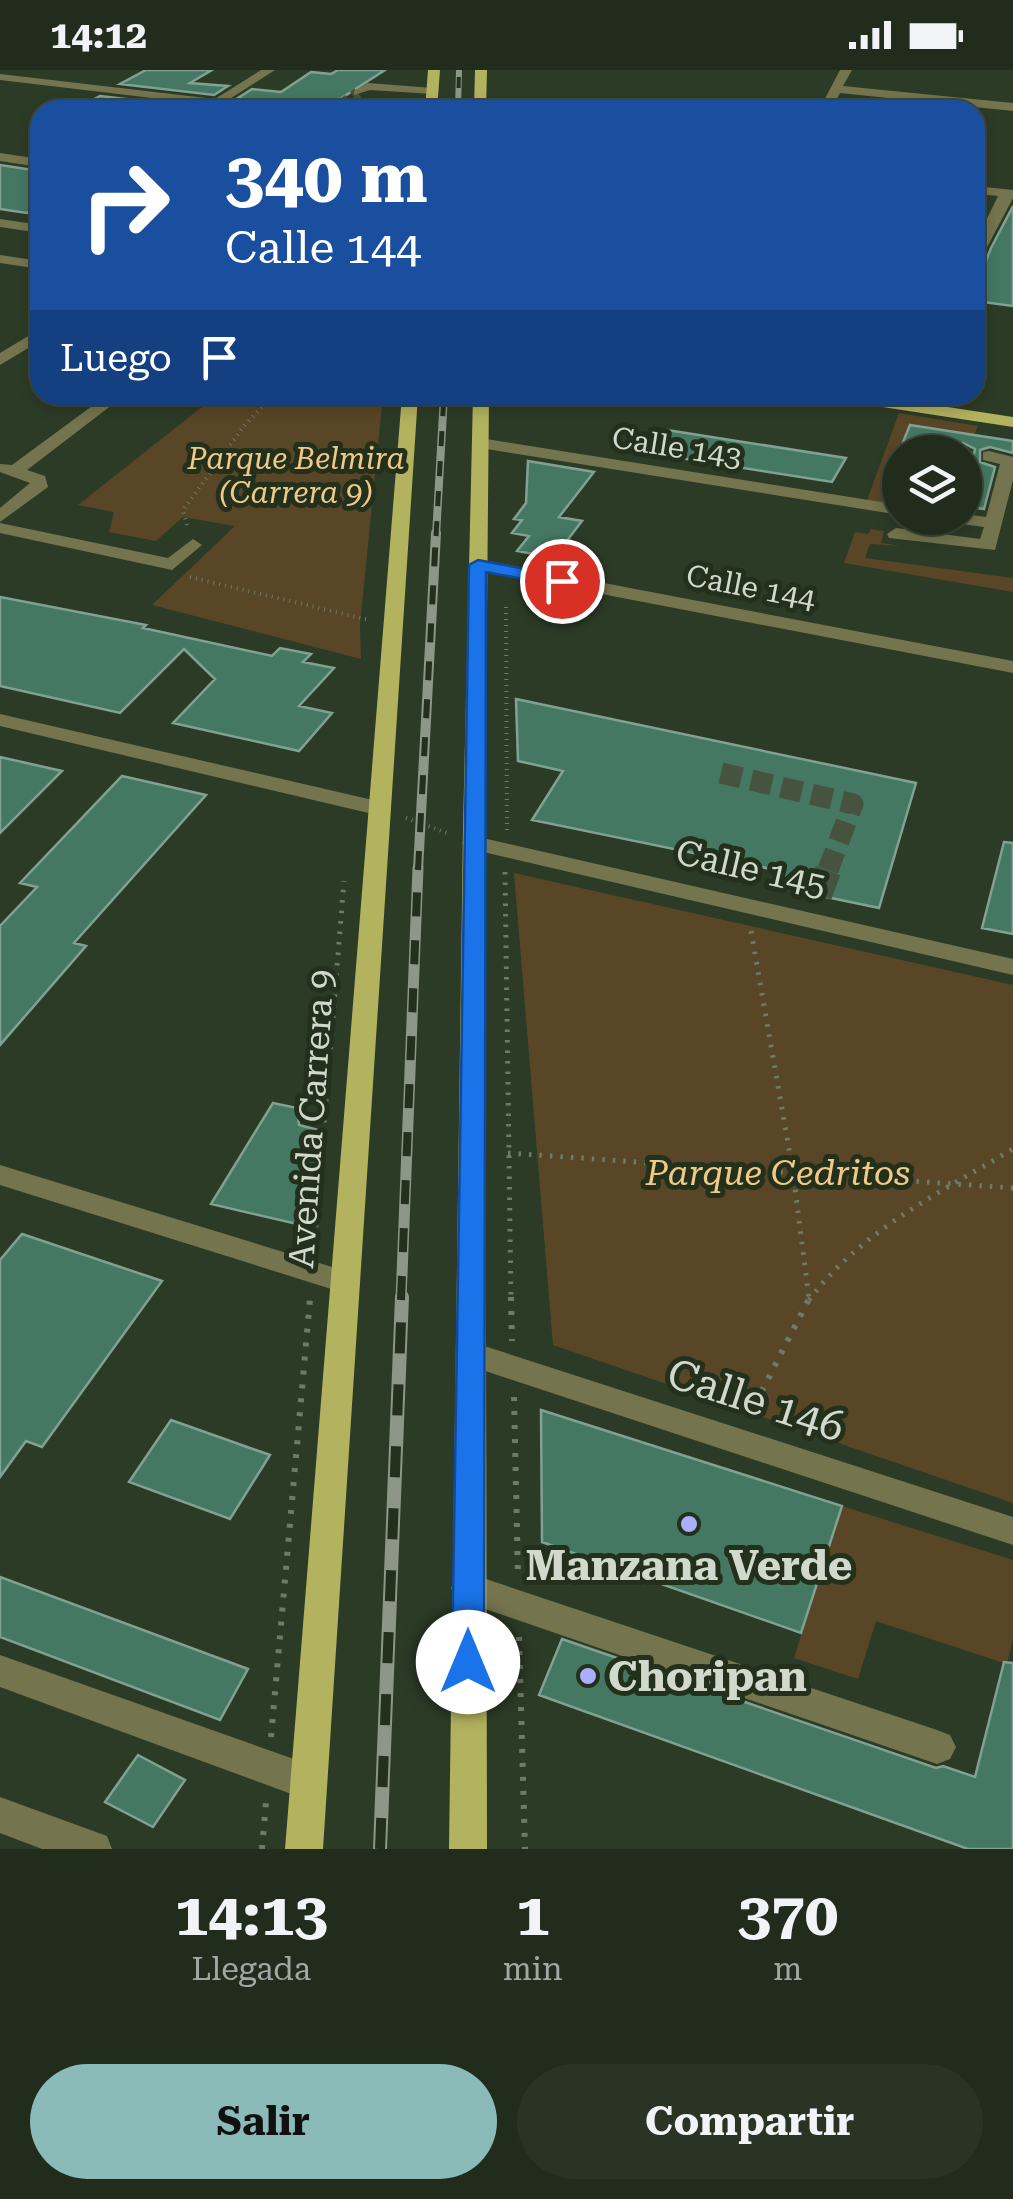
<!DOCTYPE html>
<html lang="es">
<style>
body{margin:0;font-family:"Roboto Serif",serif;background:#293425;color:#f1f3f6;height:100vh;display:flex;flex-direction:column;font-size:38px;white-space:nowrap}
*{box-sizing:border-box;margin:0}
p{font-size:32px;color:#a2a7a3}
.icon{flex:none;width:55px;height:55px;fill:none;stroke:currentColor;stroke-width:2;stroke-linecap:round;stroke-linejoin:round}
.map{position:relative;height:1779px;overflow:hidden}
.side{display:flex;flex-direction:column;background:#212c1c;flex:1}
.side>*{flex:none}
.banner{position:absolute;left:30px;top:30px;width:955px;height:305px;border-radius:30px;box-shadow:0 5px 15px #0003,0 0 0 2px #3e483b;background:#1a4fa0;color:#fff;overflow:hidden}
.fabs{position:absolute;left:882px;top:365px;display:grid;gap:20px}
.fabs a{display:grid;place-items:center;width:100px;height:100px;border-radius:50%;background:#212c1c;box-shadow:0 5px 15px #0003,0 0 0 2px #3e483b;font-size:50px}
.pin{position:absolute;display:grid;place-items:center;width:85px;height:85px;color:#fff;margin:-42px;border:5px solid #fff;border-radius:50%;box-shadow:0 2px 10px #0007}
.me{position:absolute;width:110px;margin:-55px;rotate:0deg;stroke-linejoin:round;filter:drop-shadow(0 0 8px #0008)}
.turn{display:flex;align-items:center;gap:35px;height:210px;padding:0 30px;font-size:45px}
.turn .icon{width:130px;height:130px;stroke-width:2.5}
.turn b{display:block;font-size:70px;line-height:85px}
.then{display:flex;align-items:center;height:95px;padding:0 30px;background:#0003;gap:20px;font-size:38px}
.eta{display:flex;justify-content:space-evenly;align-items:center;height:170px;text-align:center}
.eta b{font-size:60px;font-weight:700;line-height:70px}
.button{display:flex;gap:20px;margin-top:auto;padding:20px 30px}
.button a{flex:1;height:115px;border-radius:60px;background:#8bbbb9;color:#111;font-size:40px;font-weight:700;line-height:115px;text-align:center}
.button a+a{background:#293425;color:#f1f3f6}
.status{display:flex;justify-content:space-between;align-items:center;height:70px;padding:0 50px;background:#212c1c;direction:ltr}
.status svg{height:28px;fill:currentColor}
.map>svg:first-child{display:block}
</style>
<div class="status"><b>14:12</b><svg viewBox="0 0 49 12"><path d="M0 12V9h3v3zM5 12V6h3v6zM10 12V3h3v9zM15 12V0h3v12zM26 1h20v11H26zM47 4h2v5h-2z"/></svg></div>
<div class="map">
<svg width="1013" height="1779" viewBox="0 0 1013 1779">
<rect width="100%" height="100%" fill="#2c3b26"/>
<path fill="#594626" d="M217 325H383L360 555 361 589 152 535 235 456 183 447 156 471 109 462 114 442 78 435Z
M899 343 978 356 974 365 910 355 905 366 932 371 937 377 934 382 903 375 892 401 899 403 891 421 900 423 897 437 866 433Z
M871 459 884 461 881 473 901 476 870 474 865 488 1013 508V522L844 493 855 462 868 464Z
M514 803 1013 915V1433L553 1275Z
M842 1436 1013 1490V1568L1007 1594 876 1551 858 1609 794 1588Z"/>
<path fill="#447863" stroke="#81a193" stroke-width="2.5" d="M146 0H212L190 13 228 16 214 25 120 14Z
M338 0H385L323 40H293L238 28 252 19 281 22 311 2 331 4Z
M100 26 221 40H73Z
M0 95 40 101V136L27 143 0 139Z
M1013 136V236L975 231V219L991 178Z
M910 355 1013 371V383L990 377 980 380V392L995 397 984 439 965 436V389L973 388 975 379 963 373 945 382H899Z
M667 360 846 388 832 412 649 383Z
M528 391 594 402 559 447 582 451 554 488 517 481 529 466 512 463 522 450 514 449 526 433Z
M0 527 146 555 143 558 272 586 280 578 311 584 303 592 334 598 299 636 332 643 299 681 173 653 215 609 184 579 120 643 0 616Z
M516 629 916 713 879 838 769 815 776 800 532 750 563 701 518 691Z
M0 687 62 701 0 763Z
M122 706 206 725 74 873 86 876 0 975V856L37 817 20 813Z
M1004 772 1013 773V864L982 858Z
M273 1033 297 1038 299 1055 318 1060 310 1157 211 1134Z
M22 1164 162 1211 42 1377 26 1371 0 1407V1190Z
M541 1340 842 1436 801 1563 542 1472Z
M171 1350 270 1385 230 1449 129 1412Z
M0 1507 248 1599 220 1650 0 1567Z
M562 1569 936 1698 943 1696 975 1707 1004 1592 1013 1593V1779H968L539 1625Z
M138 1685 185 1710 153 1757 105 1732Z"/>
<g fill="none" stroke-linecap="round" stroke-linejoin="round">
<path stroke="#45533f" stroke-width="12" stroke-dasharray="12 6" stroke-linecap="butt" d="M339 37 358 23"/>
<path stroke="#45533f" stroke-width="21" stroke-dasharray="21 10" stroke-linecap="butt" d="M721 703 853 734 828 800"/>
<path stroke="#45533f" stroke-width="26" stroke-dasharray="26 14" stroke-linecap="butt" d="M819 825 829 798"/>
<path stroke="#6e7b69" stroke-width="4" stroke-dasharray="1 5" stroke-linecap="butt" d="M187 455 183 440 244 356 273 325
M190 507 369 550
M506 537 507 761
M406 748 447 763"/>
<path stroke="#6e7b69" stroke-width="5" stroke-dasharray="2.5 8" stroke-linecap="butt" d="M505 802 511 1230
M751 861 793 1102 809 1229
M508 1083 1013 1118
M314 1178 344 811
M809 1230C862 1160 939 1123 1013 1079"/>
<path stroke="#6e7b69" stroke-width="6" stroke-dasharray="4 10" stroke-linecap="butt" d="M511 1227 512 1271
M514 1327 518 1506
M749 1346 810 1227
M519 1567 525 1779
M271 1667 310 1229
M262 1779 266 1732"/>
<path fill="#74754e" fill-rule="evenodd" d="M261 0H275L228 30 289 40H253L0 10V4L215 29Z
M840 0H852L843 16 1013 33V41L840 23 831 40H819Z
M368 13 433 18 439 21 433 24 370 20 354 25V21Z
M339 33 345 37 342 40H329Z
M0 83 40 89V97L0 91Z
M975 116 1013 120V128L985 181 978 185 975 173 998 126 975 124Z
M0 149 40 155V163L0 157Z
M0 185 40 191V199L0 193Z
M40 259V271L0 295V283Z
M107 325H125L27 400 45 406 48 417 0 452V438L30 413 0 402V394L12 395Z
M480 368 900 435V445L474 377V369Z
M964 377 973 382 970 386 948 382Z
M989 381 1013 387V410L995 480 889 468 887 464 896 458 980 469 984 457 955 453 946 448H965V444L986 447 1000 394 983 390V382Z
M0 453 168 488 193 469 202 475 172 500 0 463Z
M478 489 1013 591V603L471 499V491Z
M0 644 377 731 388 738 377 745 0 656Z
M474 766 1013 889V905L466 778 462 773Z
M0 1095 355 1204 359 1212 355 1220 344 1223 0 1115Z
M472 1272 1013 1447V1475L461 1293 456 1284 461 1275Z
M468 1503 937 1660 950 1665 956 1677 950 1689 937 1694 456 1529 451 1518 456 1507Z
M0 1585 308 1694 321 1699 327 1712 321 1725 308 1730 0 1617Z
M0 1727 107 1766 112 1779H42L0 1763Z"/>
<path fill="#b3b25f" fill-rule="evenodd" d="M428 0H440L437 40H425Z
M475 0H487L486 40H474Z
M402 325H418L323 1779H285Z
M473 325H489L485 759 487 1779H449L463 759Z
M829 325H869L1013 347V357L837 330Z"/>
<g stroke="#8c9787" stroke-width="6">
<path id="rail-far4" d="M458 40 459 0"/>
</g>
<g stroke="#8c9787" stroke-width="8">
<path id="rail-far3" d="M436 466 444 325"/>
</g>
<g stroke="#8c9787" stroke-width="10">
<path id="rail-far2" d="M418 800 436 463"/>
</g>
<g stroke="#8c9787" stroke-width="11">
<path id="rail-far1" d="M401 1230 418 798"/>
</g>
<g stroke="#8c9787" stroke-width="14">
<path id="rail" d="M380 1779 402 1227"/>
</g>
<use href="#rail-far4" stroke="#22301c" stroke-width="4" stroke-dasharray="11" stroke-linecap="butt"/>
<use href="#rail-far3" stroke="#22301c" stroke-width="5" stroke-dasharray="15" stroke-linecap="butt"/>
<use href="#rail-far2" stroke="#22301c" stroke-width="6" stroke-dasharray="19" stroke-linecap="butt"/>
<use href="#rail-far1" stroke="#22301c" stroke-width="8" stroke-dasharray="24" stroke-linecap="butt"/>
<use href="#rail" stroke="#22301c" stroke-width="10" stroke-dasharray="31" stroke-linecap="butt"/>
</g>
<path fill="#1a73e8" stroke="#114b97" stroke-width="2.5" d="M478 490 562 506 570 511 562 516 486 502 484 1592 480 1603 468 1607 456 1603 452 1592 469 495Z"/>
<g fill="#abaffb" stroke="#22301c" stroke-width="4">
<circle cx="689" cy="1454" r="10"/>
<circle cx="588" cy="1606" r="10"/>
</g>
<g text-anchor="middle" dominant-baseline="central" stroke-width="10" stroke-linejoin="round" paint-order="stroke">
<g font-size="30" fill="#d0d9cc" stroke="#22301c">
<text transform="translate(677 377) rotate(9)">Calle 143</text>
<text transform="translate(751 517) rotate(11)">Calle 144</text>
</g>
<g font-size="30" font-style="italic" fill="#f1c987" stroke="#22301c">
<text x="296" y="388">Parque Belmira<tspan x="296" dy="34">(Carrera 9)</tspan></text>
</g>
<g font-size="35" fill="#d0d9cc" stroke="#22301c">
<text transform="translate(751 799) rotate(13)">Calle 145</text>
<text transform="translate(312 1049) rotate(-86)">Avenida Carrera 9</text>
</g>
<g font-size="35" font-style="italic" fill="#f1c987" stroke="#22301c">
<text x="778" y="1103">Parque Cedritos</text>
</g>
<g font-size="42" fill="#d0d9cc" stroke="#22301c">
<text transform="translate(756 1330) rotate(18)">Calle 146</text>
</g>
<g font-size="42" font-weight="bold" fill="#d0d9cc" stroke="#22301c">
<text x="689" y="1495">Manzana Verde</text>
<text x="608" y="1606" text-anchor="start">Choripan</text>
</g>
</g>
</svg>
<div class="fabs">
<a><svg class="icon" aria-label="layers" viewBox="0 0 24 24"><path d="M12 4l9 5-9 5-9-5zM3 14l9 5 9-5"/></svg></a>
</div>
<div class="pin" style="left:562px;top:511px;background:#d93025"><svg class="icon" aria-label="arrive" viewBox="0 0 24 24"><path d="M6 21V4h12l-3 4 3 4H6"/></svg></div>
<svg class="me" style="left:468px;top:1592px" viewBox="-20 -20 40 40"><circle r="19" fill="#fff"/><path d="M0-13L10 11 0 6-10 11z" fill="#1a73e8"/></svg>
<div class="banner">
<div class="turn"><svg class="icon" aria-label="right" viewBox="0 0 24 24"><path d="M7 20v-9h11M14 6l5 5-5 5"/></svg><div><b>340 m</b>Calle 144</div></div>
<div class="then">Luego<svg class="icon" aria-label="arrive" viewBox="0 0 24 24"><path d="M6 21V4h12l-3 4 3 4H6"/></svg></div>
</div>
</div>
<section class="side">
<div class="eta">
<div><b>14:13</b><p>Llegada</p></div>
<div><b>1</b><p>min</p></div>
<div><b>370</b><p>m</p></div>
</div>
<div class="button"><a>Salir</a><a>Compartir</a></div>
</section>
